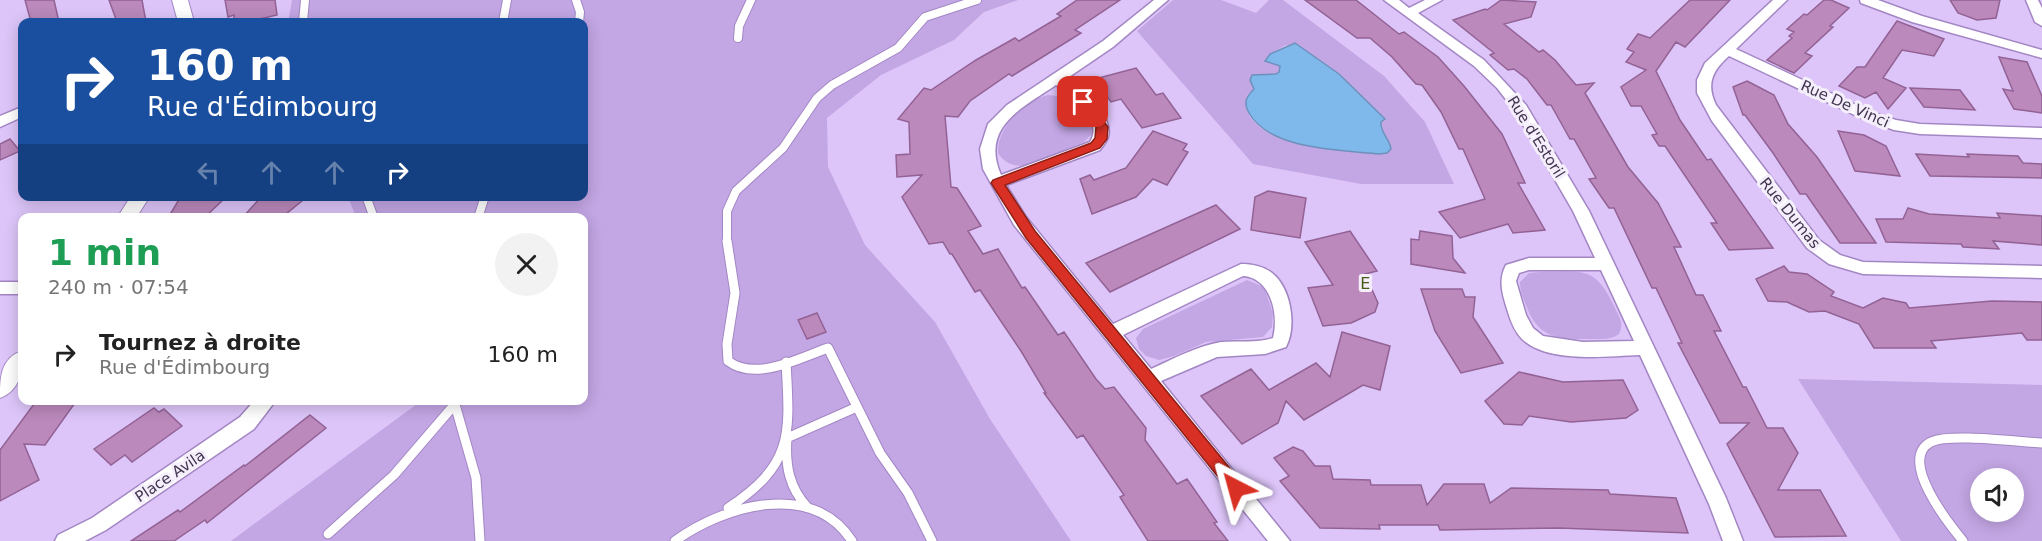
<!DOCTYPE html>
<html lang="fr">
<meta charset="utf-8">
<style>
body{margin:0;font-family:"DejaVu Sans",sans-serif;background:#f2f2f2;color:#222;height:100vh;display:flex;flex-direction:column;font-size:22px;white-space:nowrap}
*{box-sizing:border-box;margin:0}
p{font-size:20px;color:#767676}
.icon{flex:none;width:33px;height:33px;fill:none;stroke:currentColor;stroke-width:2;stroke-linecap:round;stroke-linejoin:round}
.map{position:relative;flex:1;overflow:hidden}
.details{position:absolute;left:18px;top:213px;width:570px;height:192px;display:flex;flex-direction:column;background:#fff;border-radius:12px;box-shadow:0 3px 15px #0003}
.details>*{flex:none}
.banner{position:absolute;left:18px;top:18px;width:570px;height:183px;border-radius:12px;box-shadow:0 3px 15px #0003;background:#1a4fa0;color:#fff;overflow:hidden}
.buttons{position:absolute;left:1970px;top:468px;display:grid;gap:12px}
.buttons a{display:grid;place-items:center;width:54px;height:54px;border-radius:50%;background:#fff;box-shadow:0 3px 15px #0003;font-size:30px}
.pin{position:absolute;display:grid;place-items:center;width:51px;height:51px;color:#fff;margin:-26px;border-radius:12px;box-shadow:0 3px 9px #0006}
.me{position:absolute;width:66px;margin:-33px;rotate:321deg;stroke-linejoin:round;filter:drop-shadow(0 0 4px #0008)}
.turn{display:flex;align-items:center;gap:21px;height:126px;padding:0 30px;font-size:27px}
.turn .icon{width:78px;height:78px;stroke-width:2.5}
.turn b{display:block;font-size:42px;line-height:51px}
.lanes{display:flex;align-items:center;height:57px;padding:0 30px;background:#0003;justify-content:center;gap:30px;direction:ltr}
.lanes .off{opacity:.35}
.round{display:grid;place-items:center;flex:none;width:63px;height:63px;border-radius:32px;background:#f2f2f2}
.head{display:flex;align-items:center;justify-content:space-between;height:102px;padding:0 30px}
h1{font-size:36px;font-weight:700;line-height:45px;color:#1e9e55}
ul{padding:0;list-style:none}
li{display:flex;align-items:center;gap:18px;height:78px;padding:0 30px}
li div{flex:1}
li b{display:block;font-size:22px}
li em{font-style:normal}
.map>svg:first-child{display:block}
</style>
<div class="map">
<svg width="2042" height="541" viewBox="0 0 2042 541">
<rect width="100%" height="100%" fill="#ddc5f9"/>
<path fill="#c3a6e4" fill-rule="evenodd" d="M292 0H1018L984 12 954 40 881 75 827 118 828 167 865 245 935 322 990 419 1071 541H231L421 401 584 400V218L356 217 348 197 584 196V22H288Z
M1173 0H1221L1256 13 1269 0H1283L1384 76 1425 122 1454 184H1361L1253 164 1137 31ZM1286 45 1339 74 1385 118 1381 122 1385 136 1390 143C1374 146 1356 151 1340 150 1314 149 1254 139 1247 109 1246 105 1247 100 1247 95L1254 89 1252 75 1276 74 1279 72 1280 66 1265 61 1270 54Z
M1048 95C1066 95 1096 114 1091 135L1084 142 1029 165C1016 167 1006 165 998 153 997 127 1024 101 1048 95Z
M1540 272C1584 272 1595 265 1615 308 1620 318 1624 324 1619 334 1611 340 1601 339 1592 339 1560 339 1538 340 1526 305 1523 298 1520 291 1520 282L1529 273Z
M1247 280 1264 287 1273 313 1272 327 1263 337 1206 342 1174 356 1159 360 1146 356 1139 349 1136 338 1143 329Z
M1798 379 2042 385V541H1901ZM1980 478H2013V512H1980Z"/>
<path fill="#7fb8ea" stroke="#6d91bc" stroke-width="1.5" d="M1295 43 1339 74 1385 119 1381 122C1380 133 1390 139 1391 149L1387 153 1379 154C1340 150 1270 150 1249 113 1243 103 1246 97 1254 89L1250 80 1252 75 1276 74 1279 72 1280 66 1265 61 1270 54Z"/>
<path fill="#bb89bc" stroke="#936295" stroke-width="1.5" d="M25 0H54L59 22H31Z
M109 0H142L146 22H117Z
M225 0H275L277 15 247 22H234V15L228 17Z
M1077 0H1120L1075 30 1081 33 1012 76 1009 74 970 101 958 117 945 116 951 187 957 188 981 226 968 231 983 254 998 249 1022 288 1025 287 1058 335 1064 332 1096 379 1105 389 1114 387 1146 428 1145 440 1177 484 1187 479 1217 522 1214 523 1228 541H1148L1120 497 1124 495 1083 435 1077 438 1044 393H1046L1021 351 980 290 975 292 952 254H950L943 242 929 244 902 197 922 175 897 177 896 155 910 154 909 122 898 119 924 88 931 90 976 60 1015 38 1019 41 1061 16 1057 14Z
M1305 0H1356L1399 34 1404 32 1438 57 1464 86 1502 134 1525 183H1518L1545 230 1513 233 1508 224 1460 238 1439 212 1485 199 1463 149H1459L1441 112 1422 85 1416 84 1392 57 1370 38H1357Z
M1501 0 1536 2 1531 17 1504 24 1539 52 1543 50 1555 60 1576 85 1594 83 1585 93 1628 167 1658 203 1681 247H1674L1696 295H1703L1721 331H1714L1743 387H1746L1767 428H1783L1798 453 1778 490H1820L1846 536 1775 537 1727 444 1749 423H1720L1678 343H1682L1656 288H1652L1614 208H1609L1589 179 1596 178 1574 139H1570L1551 105H1547L1527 79 1514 69 1508 70 1490 55 1494 53 1453 20 1485 9 1487 10Z
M1690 0H1730L1685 47 1676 42 1656 71 1680 120 1707 160 1711 159 1773 248 1729 250 1711 223H1717L1665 146H1659L1652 135 1657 134 1641 106H1631L1621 87 1646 70 1626 62 1634 52 1627 49 1638 34 1650 38Z
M1824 0H1831L1849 8 1830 26 1833 27 1805 53 1812 56 1794 73 1767 60 1792 38 1789 36 1794 32 1787 29 1804 14 1807 15Z
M1950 0H2000L1996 18 1977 20 1958 13Z
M1897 21 1944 39 1934 56 1902 50 1883 78 1906 88 1888 109 1876 92 1865 98 1839 86 1857 67H1865Z
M1999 57 2027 62 2042 96V113L2014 109 2003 89 2013 91Z
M1136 68 1156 95 1163 93 1181 118 1142 128 1121 99 1111 102 1095 79Z
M1747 81 1774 95 1788 124 1817 157 1876 243H1840L1806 194H1800L1773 153 1745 115H1743L1733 87Z
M1910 88 1960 90 1975 110 1924 107Z
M1153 131 1187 144 1183 150 1188 152 1167 185 1153 179 1136 197 1092 214 1080 179 1090 175 1094 180 1126 168Z
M1838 131 1864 135 1886 146 1900 176 1855 171Z
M10 139 20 151 0 160V144Z
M1916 154 1969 157 1967 154 2018 156 2023 163 2042 164V178L1930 176Z
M1268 191 1306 198 1300 238 1251 230 1255 197Z
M181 196H227L204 218H168Z
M262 196H308L281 218H242Z
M1216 205 1240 229 1110 292 1086 263Z
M1908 208 1929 214 2000 218 1997 213 2042 216V245L1993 241 1999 249 1963 247 1961 244 1886 242 1876 219H1903Z
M1350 231 1377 271 1365 274 1378 303 1375 312 1351 323 1323 326 1308 288 1333 285 1305 242Z
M1420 231 1452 236 1453 258 1465 273 1411 264V239L1419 240Z
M1784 266 1789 272 1807 274 1834 292 1831 296 1863 308 1883 298 1906 303 1909 308 1992 301 2042 302V340H2027L2022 333 1931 341 1936 348H1874L1859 324 1825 311 1809 312 1787 302 1768 301 1756 279Z
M1421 289H1462L1465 297H1475L1473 317 1503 363 1461 373 1435 331Z
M817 313 826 332 807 339 798 320Z
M1342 332 1390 346 1380 390 1363 385 1304 420 1286 401 1278 423 1242 444 1201 396 1251 369 1269 390 1316 363 1330 377Z
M1519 372 1563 382 1623 380 1638 410 1626 418 1571 422 1529 416 1522 425 1504 424 1485 401Z
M37 400H77L45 445 24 444 39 480 0 501V450Z
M154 408 159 412 164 409 182 426 132 462 125 455 111 465 94 449Z
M310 415 326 428 207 523 205 520 174 541H131L178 510 180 512 244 465 245 466Z
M1293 447 1303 451 1315 466H1330L1333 479 1370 480 1371 485H1421L1427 505 1444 484H1484L1490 503 1511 488 1608 490 1610 494 1676 498 1688 533 1559 528 1440 530 1438 525H1379L1380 529 1320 528 1280 481 1289 476 1274 458Z"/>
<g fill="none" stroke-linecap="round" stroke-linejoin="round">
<g stroke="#a386c4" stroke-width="10">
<path id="service-far1" d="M576 0 580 12 579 22
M303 22 305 0
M503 22 507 0
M738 38 739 26 751 0
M366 196 374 218
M478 218 485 196
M727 242V211L736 191 783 148 817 98 832 85 898 48 925 17 977 0"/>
</g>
<g stroke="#a386c4" stroke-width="11">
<path id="service" d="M727 241 735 293 727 344 728 361C756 382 799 358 828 348L880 453 908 493 932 541
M454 401 476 478 480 541
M728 508C794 464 790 435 786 362
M808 508C789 488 785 465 787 438L857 407
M328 534 394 475 455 404
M675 541C723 506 812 479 852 541
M1963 541C1949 524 1897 459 1931 442 1950 433 2018 442 2042 443"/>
</g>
<g stroke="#a386c4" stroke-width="3">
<path id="minor" d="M1154 0H1168L1113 47 1066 79C1081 89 1114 115 1108 137 1107 141 1103 146 1100 150L1006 185 1026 217 1113 324 1241 264C1252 264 1263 266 1272 273 1291 288 1297 326 1286 347L1265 354 1217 357 1161 381 1290 541H1268L1014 225 983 169 980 149 988 124 1007 105 1103 41ZM1056 85C1072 97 1104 120 1090 142L1001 175C980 127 1022 108 1056 85ZM1243 276C1271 278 1279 314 1273 338 1257 344 1238 340 1221 342 1197 346 1173 359 1151 369L1123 335Z
M1384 0H1399L1409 8 1425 0H1442L1418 13 1484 60 1526 105 1589 211 1726 498 1743 541H1723L1709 504 1640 355C1607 356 1548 364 1522 339 1514 331 1510 319 1507 309 1502 293 1498 280 1506 265L1529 258H1595L1573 211 1515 111 1497 88 1474 66ZM1529 270H1601L1634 341 1583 342 1543 336 1533 328 1526 315 1516 281 1519 273Z
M1773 0H1787L1736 49 1871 112 1896 120 1920 124 2042 128V138L1920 134 1894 130 1861 118 1729 56C1712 71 1706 84 1716 105L1819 240 1840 255 1863 262 2042 266V278L1863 274 1829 264 1807 248 1712 121 1697 93V80L1705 63Z
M1860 0H1878L1922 16 2042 50V58L1912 22 1861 3Z
M2026 0H2038L2042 8V26L2035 22Z
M22 107V117L0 127V116Z
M0 282H22V294H0Z
M255 400H276L254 429 106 530 85 541H55L58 535 92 518 240 417Z"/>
</g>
<g stroke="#a386c4" stroke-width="2">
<path id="tertiary" d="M172 0H188L194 22H178Z
M131 196H150L136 218H117Z
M22 351C24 369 20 391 0 398 0 379 0 358 22 351Z"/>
</g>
<use href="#service-far1" stroke="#fff" stroke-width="8"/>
<use href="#service" stroke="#fff" stroke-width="9"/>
<use href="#minor" fill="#fff" fill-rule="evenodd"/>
<use href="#tertiary" fill="#fff" fill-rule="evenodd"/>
</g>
<path fill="#d93025" stroke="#8d1f18" stroke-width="1.5" d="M1083 98 1087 99 1108 127 1107 139 1100 148 1005 185 1035 231 1242 483 1244 488 1242 493 1236 495 1231 493 1026 238 991 183 993 180 1091 143 1095 138 1096 127 1077 102Z"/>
<g text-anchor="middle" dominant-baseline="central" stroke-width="6" stroke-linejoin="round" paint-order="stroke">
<g font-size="15" fill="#423550" stroke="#f5effc">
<text transform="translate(1845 104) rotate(24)">Rue De Vinci</text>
<text transform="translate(1536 137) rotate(58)">Rue d'Estoril</text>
<text transform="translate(1790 213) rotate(51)">Rue Dumas</text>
<text transform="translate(170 476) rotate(-34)">Place Avila</text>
</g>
<g font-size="16" letter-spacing="1.5" fill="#465c14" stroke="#f5effc">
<text x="1366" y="283">E</text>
</g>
</g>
</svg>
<div class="buttons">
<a><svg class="icon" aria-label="sound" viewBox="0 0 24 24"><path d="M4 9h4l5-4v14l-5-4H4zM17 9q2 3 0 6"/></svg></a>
</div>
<div class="pin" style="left:1083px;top:102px;background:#d93025"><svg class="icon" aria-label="arrive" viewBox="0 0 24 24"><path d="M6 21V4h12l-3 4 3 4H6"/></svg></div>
<svg class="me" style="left:1236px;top:488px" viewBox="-20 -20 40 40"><path d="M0-17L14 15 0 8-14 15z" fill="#d93025" stroke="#fff" stroke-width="4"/></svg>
<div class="banner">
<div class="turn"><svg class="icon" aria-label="right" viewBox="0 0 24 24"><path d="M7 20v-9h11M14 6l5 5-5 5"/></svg><div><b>160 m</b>Rue d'Édimbourg</div></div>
<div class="lanes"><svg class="icon off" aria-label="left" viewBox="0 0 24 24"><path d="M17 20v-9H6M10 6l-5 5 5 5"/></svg><svg class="icon off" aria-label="ahead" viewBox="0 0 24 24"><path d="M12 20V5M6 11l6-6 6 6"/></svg><svg class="icon off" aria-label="ahead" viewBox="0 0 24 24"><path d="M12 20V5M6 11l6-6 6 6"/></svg><svg class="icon" aria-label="right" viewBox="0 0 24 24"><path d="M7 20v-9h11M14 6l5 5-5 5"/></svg></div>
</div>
<section class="details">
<div class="head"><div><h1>1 min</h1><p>240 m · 07:54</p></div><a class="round"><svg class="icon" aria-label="close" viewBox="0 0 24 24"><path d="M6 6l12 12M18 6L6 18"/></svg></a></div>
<ul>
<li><svg class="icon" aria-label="right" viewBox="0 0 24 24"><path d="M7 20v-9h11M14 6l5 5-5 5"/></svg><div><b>Tournez à droite</b><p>Rue d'Édimbourg</p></div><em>160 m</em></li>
</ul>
</section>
</div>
